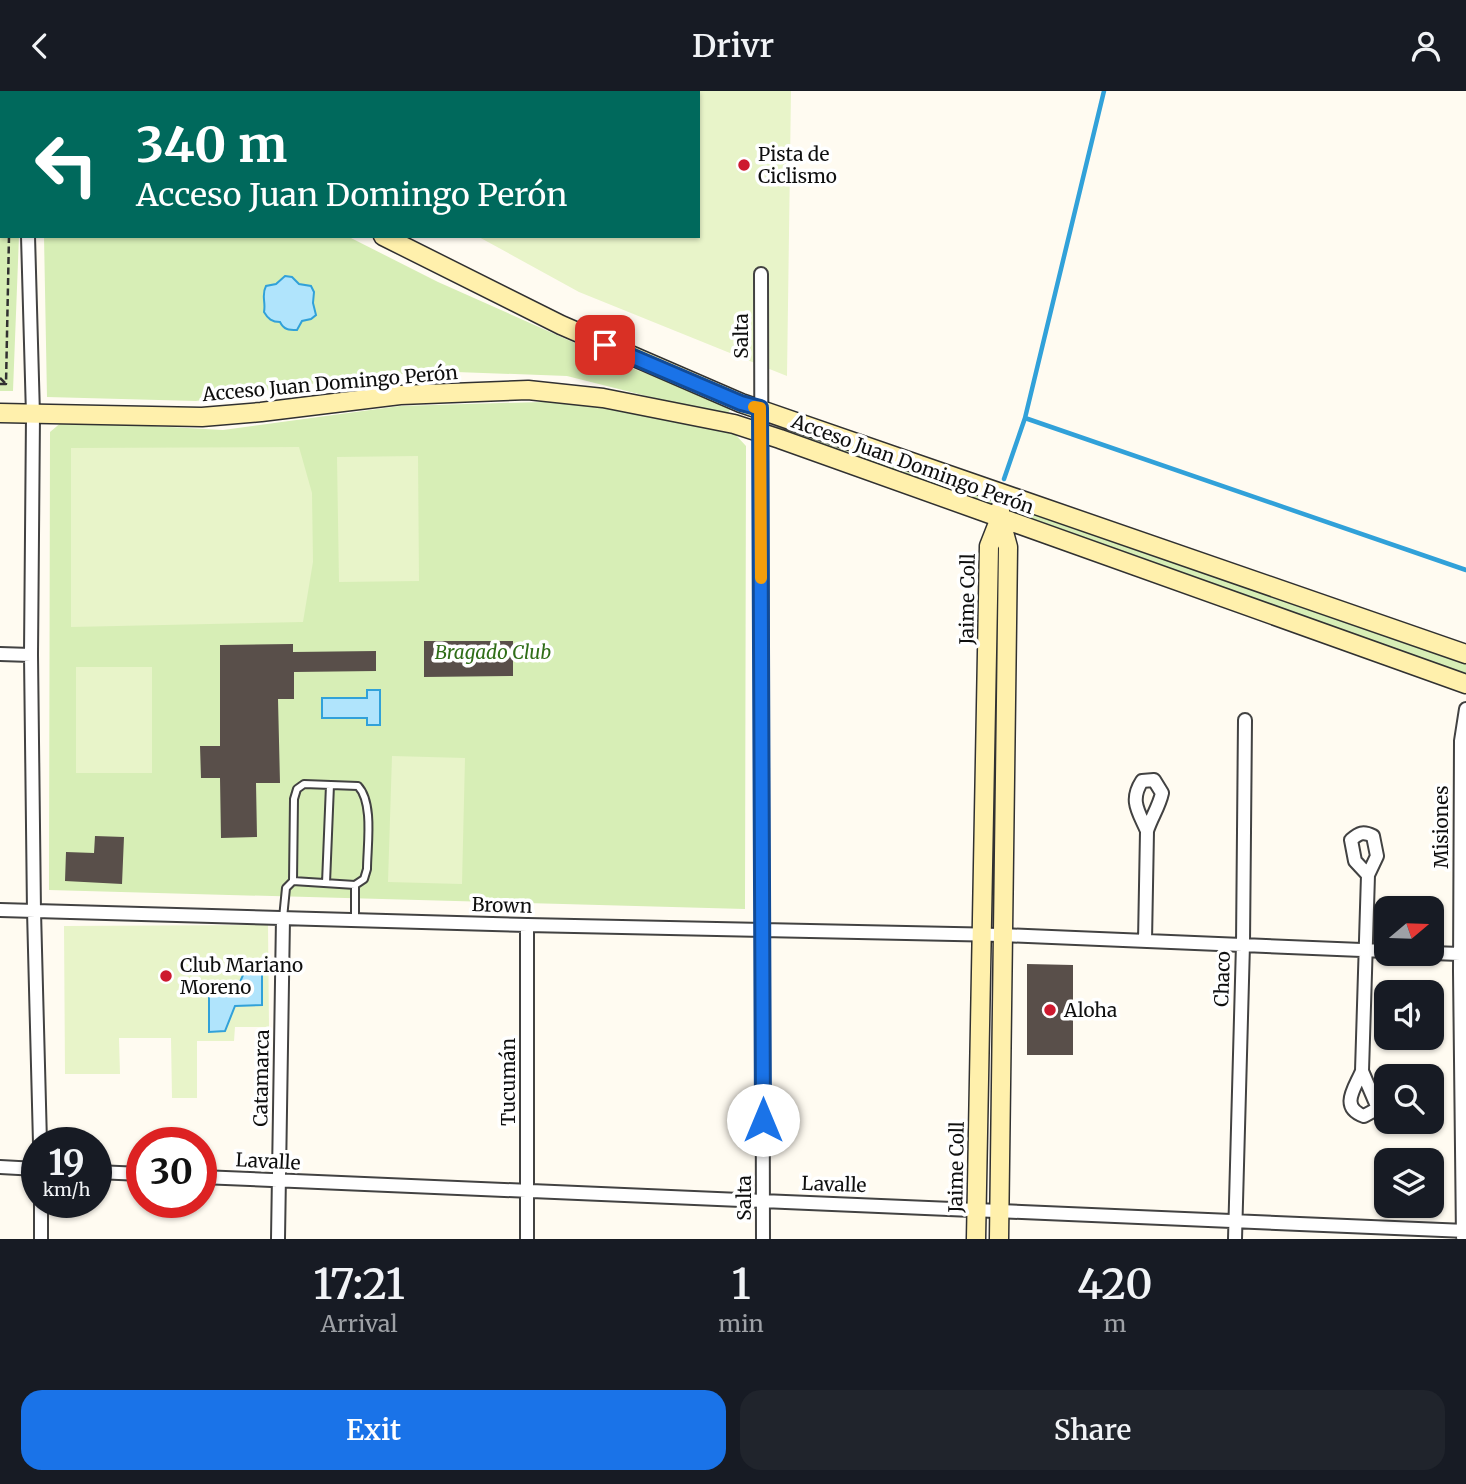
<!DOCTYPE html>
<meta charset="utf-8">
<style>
body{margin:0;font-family:Merriweather,serif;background:#20242c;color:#f1f3f6;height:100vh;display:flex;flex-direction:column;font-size:26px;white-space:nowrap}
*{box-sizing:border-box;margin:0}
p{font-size:23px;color:#9ea1a6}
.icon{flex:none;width:38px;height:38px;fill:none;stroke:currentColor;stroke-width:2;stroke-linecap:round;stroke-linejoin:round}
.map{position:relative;height:1148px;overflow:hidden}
.drawer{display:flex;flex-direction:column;background:#171b24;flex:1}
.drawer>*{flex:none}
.guide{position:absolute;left:0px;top:0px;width:700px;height:147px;box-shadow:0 2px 5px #0004;background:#00695c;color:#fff;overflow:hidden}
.needle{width:46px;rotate:71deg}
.tools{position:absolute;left:1374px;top:805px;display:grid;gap:14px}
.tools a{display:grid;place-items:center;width:70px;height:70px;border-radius:14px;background:#171b24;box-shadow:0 2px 5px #0004;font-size:35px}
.speed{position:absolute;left:21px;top:1036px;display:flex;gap:14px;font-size:35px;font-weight:700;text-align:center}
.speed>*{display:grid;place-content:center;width:91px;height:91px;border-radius:50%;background:#171b24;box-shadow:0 2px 5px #0004;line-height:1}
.speed small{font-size:18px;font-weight:400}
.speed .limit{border:10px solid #d22;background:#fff;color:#111}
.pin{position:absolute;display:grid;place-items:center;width:60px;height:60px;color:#fff;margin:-30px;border-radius:14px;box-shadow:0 4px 10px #0006}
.me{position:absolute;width:77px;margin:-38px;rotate:0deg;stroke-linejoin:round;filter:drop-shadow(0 0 5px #0008)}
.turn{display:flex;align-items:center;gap:24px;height:147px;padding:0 21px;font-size:32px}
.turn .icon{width:91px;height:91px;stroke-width:2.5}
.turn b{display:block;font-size:49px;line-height:60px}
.eta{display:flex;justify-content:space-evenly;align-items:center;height:119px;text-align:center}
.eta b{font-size:42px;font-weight:600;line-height:49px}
.cta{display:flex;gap:14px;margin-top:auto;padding:14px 21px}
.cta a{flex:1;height:80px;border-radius:21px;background:#1a73e8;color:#fff;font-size:28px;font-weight:600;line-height:80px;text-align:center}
.cta a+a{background:#20242c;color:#f1f3f6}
header{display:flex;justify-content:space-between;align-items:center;height:91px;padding:0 21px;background:#171b24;font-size:32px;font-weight:600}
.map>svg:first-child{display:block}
</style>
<header><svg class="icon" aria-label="back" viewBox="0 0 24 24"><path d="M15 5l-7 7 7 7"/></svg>Drivr<svg class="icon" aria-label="person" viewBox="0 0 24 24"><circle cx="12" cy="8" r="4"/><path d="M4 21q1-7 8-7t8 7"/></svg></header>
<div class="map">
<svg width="1466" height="1148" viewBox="0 0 1466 1148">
<rect width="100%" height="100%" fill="#fffbf1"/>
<path fill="#d7eeb6" d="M0 77 2 145H19L13 300H0Z
M44 145H347L438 191 631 277 727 311 731 317 728 322 722 324 567 285 429 280 324 291 196 310 47 306Z
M575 310 732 340 746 355 745 818 49 799 50 341 63 330 223 339 400 315Z
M778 331 1466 573V583L776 340Z"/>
<path fill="#e8f4c9" d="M307 0H791L787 285 579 201 477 145H698V2Z
M299 356 312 402 313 471 303 531 71 536V357Z
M418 365 419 490 339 491 337 366Z
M76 576H152V682H76Z
M392 665 465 667 462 793 388 791Z
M268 834 269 936H235L234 950H197V1007H172L171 947H119L120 983H65L64 835Z"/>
<path fill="#b0e4fc" stroke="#31a1d9" stroke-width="2" d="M285 185 292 186 299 193 311 195 314 201 313 212 316 224 311 228 302 230 297 239C289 239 284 239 280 231 272 231 268 228 264 221 266 211 261 204 266 195L276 193Z
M367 599H380V634H367V627H322V607H367Z
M262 874V914L235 915 225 940 209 941V892L240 891 247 875Z"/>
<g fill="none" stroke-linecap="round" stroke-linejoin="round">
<path stroke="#31a1d9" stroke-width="4.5" d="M1025 327 1466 479
M1004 388 1025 327 1104 0"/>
</g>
<path fill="#594f4a" d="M424 550H513V585L424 586Z
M293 553V561L376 560V580L294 581V608H278L280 692H256L257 746 221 747 220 687H201L200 655H220V554Z
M95 745 124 746 122 793 65 790 66 761 94 762Z
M1027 873 1073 874V964H1027Z"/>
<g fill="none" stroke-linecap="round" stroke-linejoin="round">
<g stroke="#424242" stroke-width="10">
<path id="lane" d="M293 790 355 794
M326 792 330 694
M283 827 286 797 293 790 294 708 297 698 304 693 358 695C374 712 367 755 367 778L364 788 355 794V829"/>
</g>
<g stroke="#424242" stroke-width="16">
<path id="street" d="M24 0V2
M250 0 251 2
M285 0V2
M28 145 33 324 31 564 34 820 40 1052
M761 183 763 1148
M0 563 31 564
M0 819 527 834 1002 844 1386 860
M527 834V1148
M1145 850 1147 740C1151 727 1159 716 1162 702L1154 689 1142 690C1129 710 1139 721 1147 740
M1432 862 1460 863
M1362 980C1355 997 1339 1016 1364 1025L1375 1019 1377 1015 1362 980 1368 784 1377 765 1373 745C1363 740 1359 742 1351 749L1355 770 1368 784
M0 1076 37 1078
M96 1081 142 1083
M201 1086 1466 1140
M41 1111V1148
M1463 1146 1460 880 1461 650 1466 618
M278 1148 283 827
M1235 1148 1243 853 1245 629"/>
</g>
<g stroke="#313131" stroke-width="21">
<path id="secondary" d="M0 70H2
M383 145 561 234 741 312 1466 563
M0 322 202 326 261 321 400 304 528 299 603 307 734 333 780 348 1466 593
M976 1148 989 455 1000 427
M999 1148 1008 456 1000 427V418"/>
</g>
<path stroke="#313131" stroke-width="2.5" stroke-dasharray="7 3.5" stroke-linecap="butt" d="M0 101 2 99
M0 287 6 293
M0 293H6L9 145"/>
<use href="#lane" stroke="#fff" stroke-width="6"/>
<use href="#street" stroke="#fff" stroke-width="12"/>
<use href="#secondary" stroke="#fff0ac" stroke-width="18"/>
</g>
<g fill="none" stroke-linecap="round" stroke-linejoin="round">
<g stroke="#114b97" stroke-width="18">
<path id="route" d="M605 254 741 312 760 317 763 1029"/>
</g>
<use href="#route" stroke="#1a73e8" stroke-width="12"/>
<path stroke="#f59e0b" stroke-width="12" d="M754 316 760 317 761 487"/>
</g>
<g fill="#cd192e" stroke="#fff" stroke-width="2.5">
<circle cx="744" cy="74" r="7"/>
<circle cx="166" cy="885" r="7"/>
<circle cx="1050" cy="919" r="7"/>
</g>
<g text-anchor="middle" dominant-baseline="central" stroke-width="7" stroke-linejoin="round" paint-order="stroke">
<g font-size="19" fill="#0f0f0f" stroke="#fff" text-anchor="start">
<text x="758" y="63">Pista de<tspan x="758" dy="22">Ciclismo</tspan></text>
<text x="180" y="874">Club Mariano<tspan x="180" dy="22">Moreno</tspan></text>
<text x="1064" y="919">Aloha</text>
</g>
<g font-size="19" fill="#0f0f0f" stroke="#fff">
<text transform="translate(741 245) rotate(-90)">Salta</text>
<text transform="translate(330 292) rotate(-5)">Acceso Juan Domingo Perón</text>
<text transform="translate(913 373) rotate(20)">Acceso Juan Domingo Perón</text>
<text transform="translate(967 508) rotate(-89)">Jaime Coll</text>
<text transform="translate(1441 736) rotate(-90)">Misiones</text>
<text transform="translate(502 814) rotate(2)">Brown</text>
<text transform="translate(1222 888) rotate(-88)">Chaco</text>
<text transform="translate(261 987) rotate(-89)">Catamarca</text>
<text transform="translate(508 991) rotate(-90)">Tucumán</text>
<text transform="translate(268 1070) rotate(3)">Lavalle</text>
<text transform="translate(956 1076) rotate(-89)">Jaime Coll</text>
<text transform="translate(834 1093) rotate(2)">Lavalle</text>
<text transform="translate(744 1107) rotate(-90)">Salta</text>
</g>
<g font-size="19" font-style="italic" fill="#306e18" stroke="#fff">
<text x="493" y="561">Bragado Club</text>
</g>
</g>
</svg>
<div class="tools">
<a><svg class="needle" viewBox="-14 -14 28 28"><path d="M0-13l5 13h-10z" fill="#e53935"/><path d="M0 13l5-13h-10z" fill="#9ea1a6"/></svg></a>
<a><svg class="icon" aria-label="sound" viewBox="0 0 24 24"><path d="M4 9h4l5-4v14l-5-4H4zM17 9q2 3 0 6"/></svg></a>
<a><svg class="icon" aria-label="search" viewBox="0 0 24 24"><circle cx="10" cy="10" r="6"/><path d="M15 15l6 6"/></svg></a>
<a><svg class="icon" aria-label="layers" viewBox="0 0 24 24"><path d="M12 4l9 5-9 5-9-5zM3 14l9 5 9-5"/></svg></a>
</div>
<div class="speed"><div>19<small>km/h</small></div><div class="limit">30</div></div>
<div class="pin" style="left:605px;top:254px;background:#d93025"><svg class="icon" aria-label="arrive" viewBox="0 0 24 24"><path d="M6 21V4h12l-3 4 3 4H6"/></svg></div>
<svg class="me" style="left:763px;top:1029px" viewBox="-20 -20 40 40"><circle r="19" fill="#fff"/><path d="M0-13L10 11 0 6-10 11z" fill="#1a73e8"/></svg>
<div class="guide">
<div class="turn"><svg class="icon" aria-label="left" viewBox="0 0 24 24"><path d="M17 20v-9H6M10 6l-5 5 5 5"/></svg><div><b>340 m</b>Acceso Juan Domingo Perón</div></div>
</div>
</div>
<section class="drawer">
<div class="eta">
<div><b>17:21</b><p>Arrival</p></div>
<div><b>1</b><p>min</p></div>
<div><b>420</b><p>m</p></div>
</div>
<div class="cta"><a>Exit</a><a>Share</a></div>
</section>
